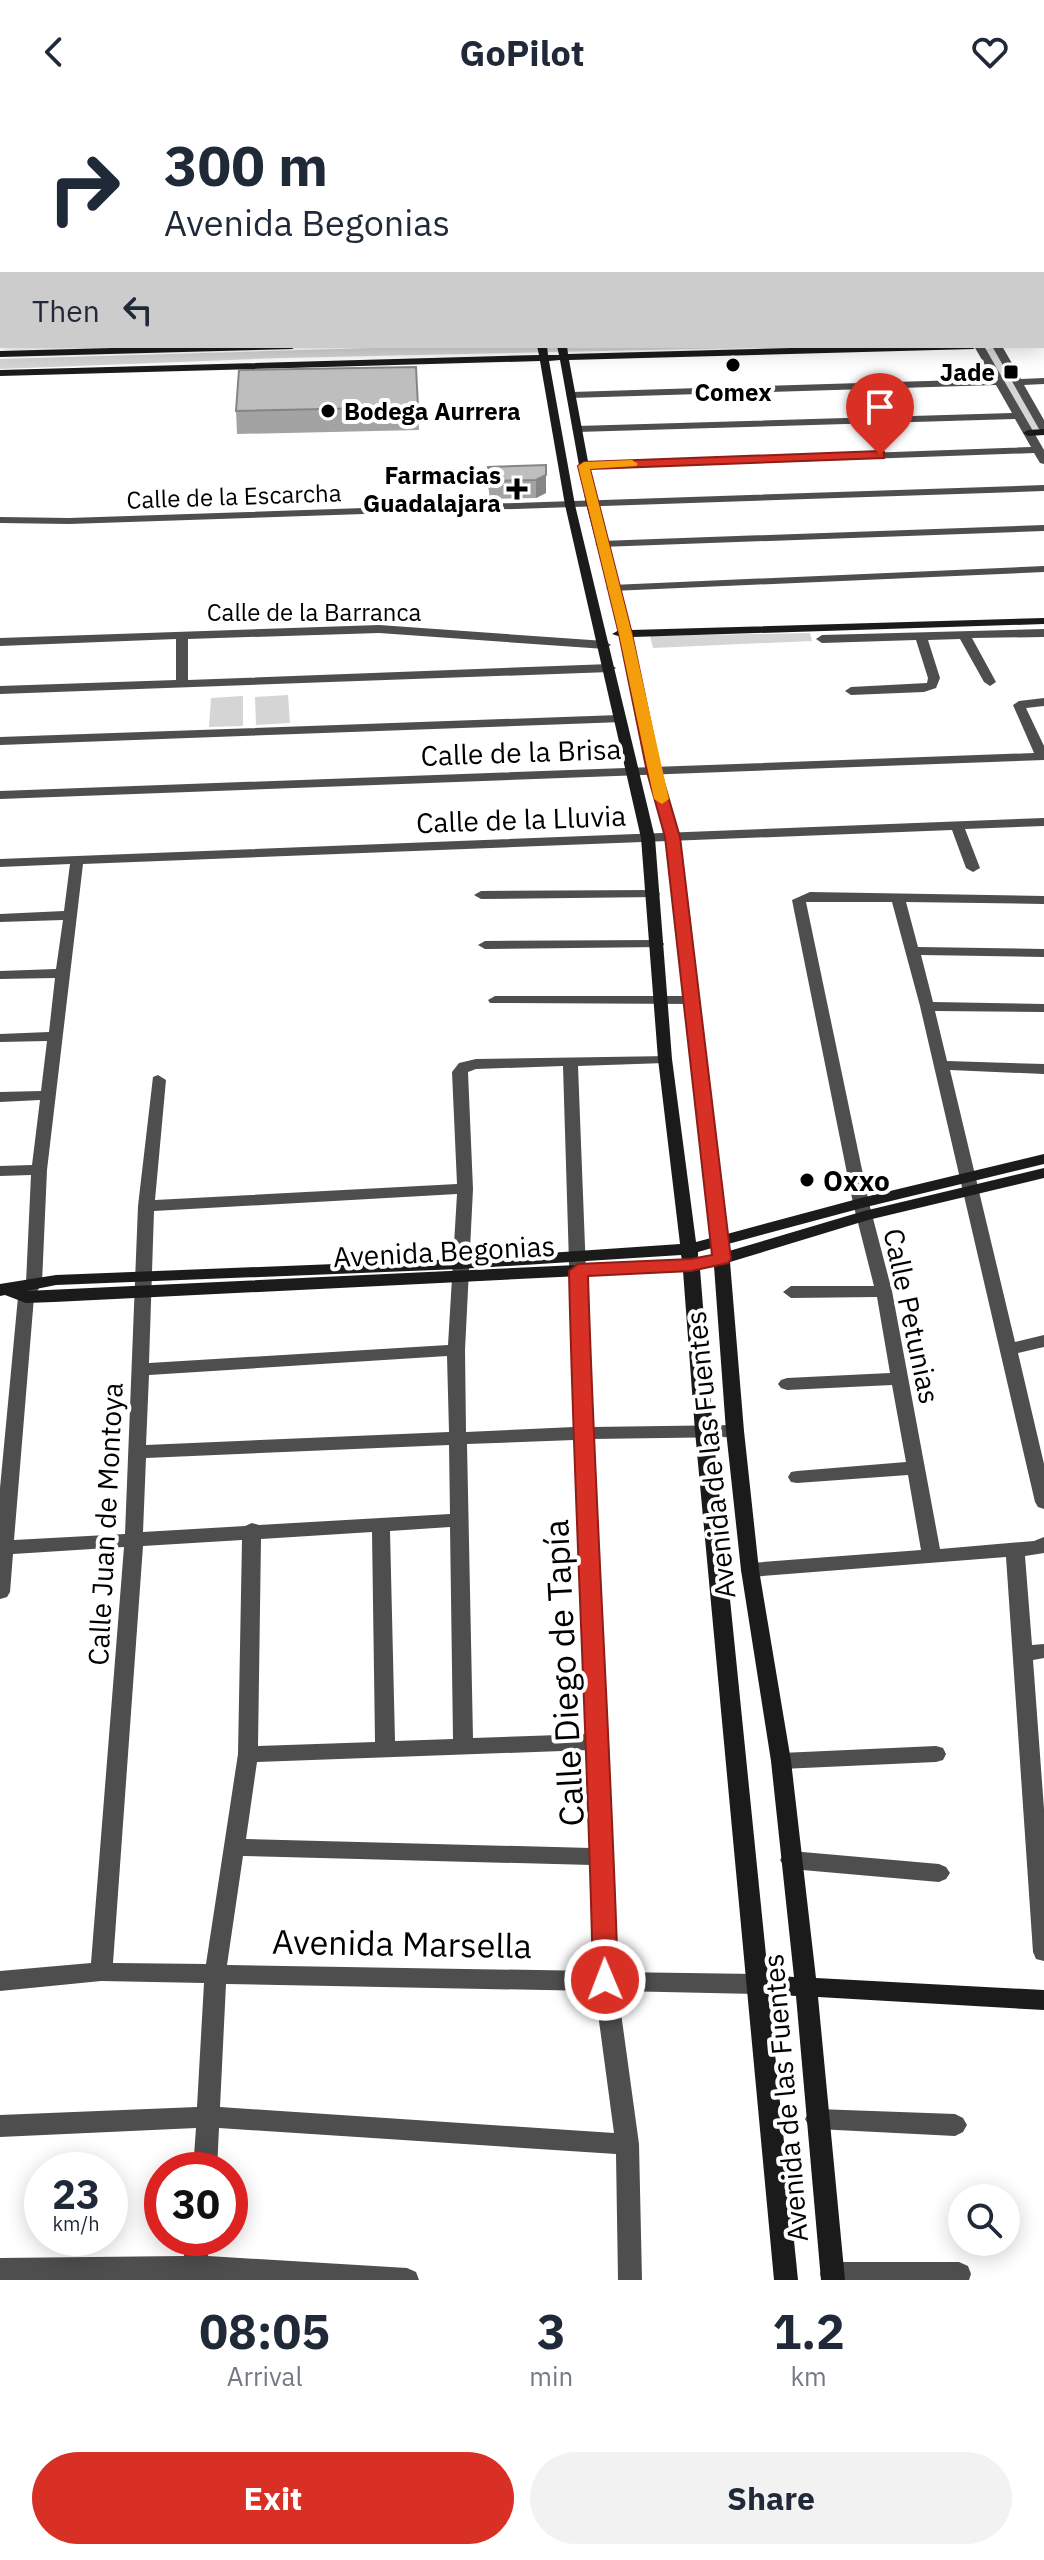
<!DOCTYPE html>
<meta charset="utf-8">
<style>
body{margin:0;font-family:"IBM Plex Sans",sans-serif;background:#f2f2f3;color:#1f2937;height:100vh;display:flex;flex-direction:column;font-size:30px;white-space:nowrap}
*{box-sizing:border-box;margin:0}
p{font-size:26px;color:#747a83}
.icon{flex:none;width:44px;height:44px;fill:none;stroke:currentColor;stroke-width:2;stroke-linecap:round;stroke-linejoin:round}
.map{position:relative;height:2176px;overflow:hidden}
.details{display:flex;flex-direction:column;background:#fff;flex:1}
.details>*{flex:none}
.banner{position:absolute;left:0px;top:0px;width:1044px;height:244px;box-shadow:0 4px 20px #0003;background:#fff;color:#1f2937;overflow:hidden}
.controls{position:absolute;left:948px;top:2080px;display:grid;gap:16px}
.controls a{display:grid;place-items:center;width:72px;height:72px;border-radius:50%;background:#fff;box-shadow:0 4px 20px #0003;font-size:40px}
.speed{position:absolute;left:24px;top:2048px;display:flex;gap:16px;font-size:40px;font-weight:700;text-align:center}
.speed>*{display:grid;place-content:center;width:104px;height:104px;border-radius:50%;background:#fff;box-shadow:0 4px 20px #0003;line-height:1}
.speed small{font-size:20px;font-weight:400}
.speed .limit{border:12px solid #d22;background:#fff;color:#111}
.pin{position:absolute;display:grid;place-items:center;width:68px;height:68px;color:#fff;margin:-82px -34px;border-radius:50% 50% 50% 0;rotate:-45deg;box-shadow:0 0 8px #0007}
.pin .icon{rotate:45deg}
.me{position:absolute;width:88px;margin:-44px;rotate:359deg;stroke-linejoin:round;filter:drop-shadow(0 0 6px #0008)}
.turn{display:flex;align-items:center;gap:28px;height:168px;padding:0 32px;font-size:36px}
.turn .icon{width:104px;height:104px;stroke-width:2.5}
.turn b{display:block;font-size:56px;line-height:68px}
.then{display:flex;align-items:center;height:76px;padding:0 32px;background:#0003;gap:16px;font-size:30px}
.eta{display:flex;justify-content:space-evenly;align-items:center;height:136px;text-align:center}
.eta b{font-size:48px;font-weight:700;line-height:56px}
.primary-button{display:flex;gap:16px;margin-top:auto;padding:16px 32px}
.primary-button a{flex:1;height:92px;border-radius:48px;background:#d93025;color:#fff;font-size:32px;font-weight:700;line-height:92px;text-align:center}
.primary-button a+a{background:#f2f2f3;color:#1f2937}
header{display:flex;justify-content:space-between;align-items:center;height:104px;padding:0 32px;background:#fff;font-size:36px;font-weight:700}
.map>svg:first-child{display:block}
</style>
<header><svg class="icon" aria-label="back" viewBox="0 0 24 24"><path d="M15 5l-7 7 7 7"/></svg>GoPilot<svg class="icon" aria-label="heart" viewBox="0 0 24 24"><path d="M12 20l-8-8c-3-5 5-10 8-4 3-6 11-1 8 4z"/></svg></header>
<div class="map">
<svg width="1044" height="2176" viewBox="0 0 1044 2176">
<rect width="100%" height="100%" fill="#fff"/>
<path fill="#d5d5d5" d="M440 242H836L281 254 0 265V255Z
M996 244 1043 328H1029L982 245Z
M810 529 812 537 653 544 650 532Z
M288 591 290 619 256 621 255 593Z
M243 592V622L209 623 211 594Z"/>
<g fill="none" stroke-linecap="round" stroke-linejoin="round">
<path fill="#4e4e4e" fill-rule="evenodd" d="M642 0H650V2H642Z
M676 0H684L686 2H678Z
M835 0H843L844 2H836Z
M853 0H861L863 2H855Z
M967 0H975V2H967Z
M1042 21H1044V25H1042Z
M1042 34H1044V38H1042Z
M0 37H2V41H0Z
M0 54H2V59H0Z
M1042 57H1044V61H1042Z
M0 73H2V77H0Z
M1042 81H1044V87H1042Z
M1042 109H1044V115H1042Z
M1042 135H1044V141H1042Z
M2 159V168L0 169V160Z
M1042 162H1044V168H1042Z
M0 175H2V181H0Z
M1042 189H1044V195H1042Z
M974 242H984L1044 346V360L1040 359 1034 349 584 365 579 362 584 359 1031 343 1015 315 577 328 572 325 577 322 1012 309 996 281 571 294 566 291 571 288 993 275Z
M992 242H1002L1021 275 1044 274V280L1024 281 1044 316V328L1039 325Z
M1044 381V387L69 420 0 419V413L69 414Z
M1044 421V427L601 443 595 440 601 437Z
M1044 462V468L612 487 606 484 612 481Z
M379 521 605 537 611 541 605 545 379 529 188 535V576L610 560 616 564 610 568 0 590V582L176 576V535L0 542V534Z
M1044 525V533L972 534 996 578 990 582 984 578 960 535 928 536 940 574 936 584 924 588 851 591 845 587 851 583 927 579 928 574 916 536 822 539 816 535 822 531Z
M1044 594V602L1026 604 1044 642V656L0 695V687L1034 649 1013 601 1019 597Z
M619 611 625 615 623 618 0 641V633Z
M1044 714V722L965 725 980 764 973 768 966 764 952 726 83 760 47 1066 42 1179 34 1193 14 1436 125 1430 138 1102 153 973 158 971 166 976 155 1096 457 1080 452 968 459 959 476 955 670 952 672 955 665 959 578 962 592 1323 735 1321 741 1323 744 1327 741 1331 735 1333 592 1335 609 1638 616 1868 756 1870 764 1873 767 1880 764 1887 756 1890 618 1887 639 2040 642 2176H618L616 2050 219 2024 217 2066H193L196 2024 0 2033V2011L197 2003 204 1879 101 1877 0 1887V1867L91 1859 124 1443 13 1450 10 1488 7 1493 0 1495V1384L18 1193 26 1179 31 1071 0 1072V1062L32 1061 40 996 0 998V988L41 987 47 937 0 938V930L49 928 55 874 0 875V867L56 865 63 816 0 818V810L64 807 70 760 0 763V755ZM563 962 574 1323 466 1328 465 1246 473 1085 468 968 476 965ZM457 1090 448 1241 149 1259 154 1107ZM447 1252 449 1328 146 1341 149 1271ZM574 1336 589 1630 473 1634 467 1340ZM449 1341 450 1410 259 1421 252 1419 245 1422 143 1428 146 1354ZM450 1423 453 1635 395 1637 390 1427ZM372 1428 375 1638 258 1642 261 1435ZM242 1436 238 1650 206 1860 113 1859 143 1442ZM589 1646 591 1744 246 1735 257 1658ZM243 1752 592 1761 594 1867 227 1861ZM226 1880 595 1887 614 2029 220 2003Z
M653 786 658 787 660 790 658 793 481 795 474 791 481 787Z
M810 788 1044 792V800L906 798 918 843 1044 845V853L921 851 933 898 1044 900V908L935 907 947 957 1044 960V970L950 966 1015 1238 1044 1231V1243L1018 1249 1044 1360V1405L1038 1403 1035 1398 920 902 892 798H806L869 1099 892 1187 940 1445 1034 1437 1044 1433V1449L1025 1452 1032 1541 1044 1540V1554L1033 1556 1044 1705V1857L1036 1855 1033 1848 1006 1453 750 1473 743 1471 741 1466 743 1461 750 1459 921 1446 908 1371 797 1379 791 1378 788 1373 791 1368 797 1367 906 1358 892 1281 787 1286 781 1284 778 1280 781 1276 787 1274 890 1269 877 1193 791 1194 783 1188 791 1182H874L853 1099 792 796Z
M657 836 662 837 664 840 662 843 485 845 478 841 485 837Z
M495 892H692L699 896 692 900 490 899 488 896Z
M936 1642 943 1644 946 1650 943 1656 936 1658 781 1665 774 1663 771 1657 774 1651 781 1649Z
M791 1747 939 1760 946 1763 950 1769 946 1775 939 1778 791 1765 784 1762 780 1756 784 1750Z
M817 2005 955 2010 963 2014 967 2021 963 2028 955 2032 817 2025 809 2022 805 2015 809 2008Z
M186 2134H210L208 2152 407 2164 416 2168 419 2176H0V2154L184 2152Z
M832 2158H959L968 2162 971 2170 969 2176H822L820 2170 823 2162Z"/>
<path fill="#1b1b1b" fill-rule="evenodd" d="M1034 0H1044V2Z
M1042 218H1044V224H1042Z
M1042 238H1044V244L1038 242H1042Z
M187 242H297L292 245 0 253V247Z
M537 242H547L548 251H559L557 242H567L568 250 869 242H978L973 245 569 256 596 400 631 526 1044 514V520L633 533 660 668 679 733 727 1130 861 1094 1044 1050V1060L862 1104 728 1140 729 1147 864 1107 1044 1064V1074L868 1116 730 1158 744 1327 759 1466 791 1657 816 1874 1044 1886V1906L818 1893 845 2176H821L796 1892 769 1890 798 2176H774L695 1327 683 1167 54 1198 26 1199 5 1191 0 1192V1180L56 1171 460 1155 680 1140 658 955 641 734 565 401 540 257 0 272V266L539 251ZM560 256 586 400 619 526 612 530 621 533 648 668 665 733 711 1134 696 1138 672 955 655 734 575 401 549 257ZM712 1144 713 1151 698 1154V1148ZM681 1151 682 1156 26 1187 56 1181 460 1165ZM714 1162 726 1327 741 1466 771 1657 794 1873 768 1871 713 1327 700 1165Z
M1044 325V331L1028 332 1023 329 1028 326Z"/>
</g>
<path fill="#a3a3a3" d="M418 303 419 326 237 330 236 307Z
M546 361V389L536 394 490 395 488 381V363Z"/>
<path fill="#858585" d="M546 371V389L536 394V376Z"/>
<path fill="#bebebe" stroke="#858585" stroke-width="2" d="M416 263 418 303 236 307 239 266Z
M546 361V371L536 376 490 377 488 363Z"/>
<path fill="#d93025" stroke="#8d1f18" stroke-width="2" d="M880 347 884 348V354L590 365 632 530 661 668 680 733 731 1155 728 1159 691 1167 588 1172C595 1407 611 1641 618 1876L614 1883 605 1887 597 1883 593 1876C588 1639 574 1403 569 1167L578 1160 691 1155 712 1151 665 733 647 668 619 530 578 362 584 358Z"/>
<path fill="#f59e0b" d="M632 356 638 360 636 362 590 365 632 530 669 695 662 700 654 695 619 530 578 362 584 358Z"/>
<g fill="#000" stroke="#fff" stroke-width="3">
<circle cx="733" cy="261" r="8"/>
<rect x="1003" y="260" width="16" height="16" rx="4"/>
<circle cx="328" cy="307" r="8"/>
<path d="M513 373h8v8h8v8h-8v8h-8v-8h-8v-8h8z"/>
<circle cx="807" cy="1076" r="8"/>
</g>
<g text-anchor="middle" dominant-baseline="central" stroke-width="8" stroke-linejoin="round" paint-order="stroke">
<g font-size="24" font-weight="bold" fill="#000" stroke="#fff" text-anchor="end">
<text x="995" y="268">Jade</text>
<text x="733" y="288" text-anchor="middle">Comex</text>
<text x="344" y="307" text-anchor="start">Bodega Aurrera</text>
<text x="501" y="371">Farmacias<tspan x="501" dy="28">Guadalajara</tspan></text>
</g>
<g font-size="24" fill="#000" stroke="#fff">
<text transform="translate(234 392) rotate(-2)">Calle de la Escarcha</text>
<text x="314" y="508">Calle de la Barranca</text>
</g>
<g font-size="28" fill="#000" stroke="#fff">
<text transform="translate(521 648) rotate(-2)">Calle de la Brisa</text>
<text transform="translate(521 715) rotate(-2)">Calle de la Lluvia</text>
<text transform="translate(444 1147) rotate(-3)">Avenida Begonias</text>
<text transform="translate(912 1212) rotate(78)">Calle Petunias</text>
<text transform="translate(710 1351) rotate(-96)">Avenida de las Fuentes</text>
<text transform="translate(105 1420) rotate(-87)">Calle Juan de Montoya</text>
<text transform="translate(785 1994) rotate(-95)">Avenida de las Fuentes</text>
</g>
<g font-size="28" font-weight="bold" fill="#000" stroke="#fff" text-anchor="start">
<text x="823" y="1076">Oxxo</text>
</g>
<g font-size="34" fill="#000" stroke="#fff">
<text transform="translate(563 1569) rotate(-93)">Calle Diego de Tapía</text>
<text transform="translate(402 1839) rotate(1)">Avenida Marsella</text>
</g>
</g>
</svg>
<div class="controls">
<a><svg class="icon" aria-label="search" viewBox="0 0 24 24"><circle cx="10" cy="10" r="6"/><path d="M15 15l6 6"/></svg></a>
</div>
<div class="speed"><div>23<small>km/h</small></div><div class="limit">30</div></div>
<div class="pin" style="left:880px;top:351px;background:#d93025"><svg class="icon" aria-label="arrive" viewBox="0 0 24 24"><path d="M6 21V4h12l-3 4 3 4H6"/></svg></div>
<svg class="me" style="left:605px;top:1876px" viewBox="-20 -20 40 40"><circle r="17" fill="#d93025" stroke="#fff" stroke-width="3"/><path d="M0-11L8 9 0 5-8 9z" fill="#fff"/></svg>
<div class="banner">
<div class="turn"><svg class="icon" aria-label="right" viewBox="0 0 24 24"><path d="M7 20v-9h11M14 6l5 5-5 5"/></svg><div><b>300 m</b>Avenida Begonias</div></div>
<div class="then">Then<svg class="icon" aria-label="left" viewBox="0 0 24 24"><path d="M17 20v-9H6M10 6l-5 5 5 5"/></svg></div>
</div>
</div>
<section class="details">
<div class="eta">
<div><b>08:05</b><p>Arrival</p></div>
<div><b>3</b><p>min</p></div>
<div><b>1.2</b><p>km</p></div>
</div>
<div class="primary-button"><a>Exit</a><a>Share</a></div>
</section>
